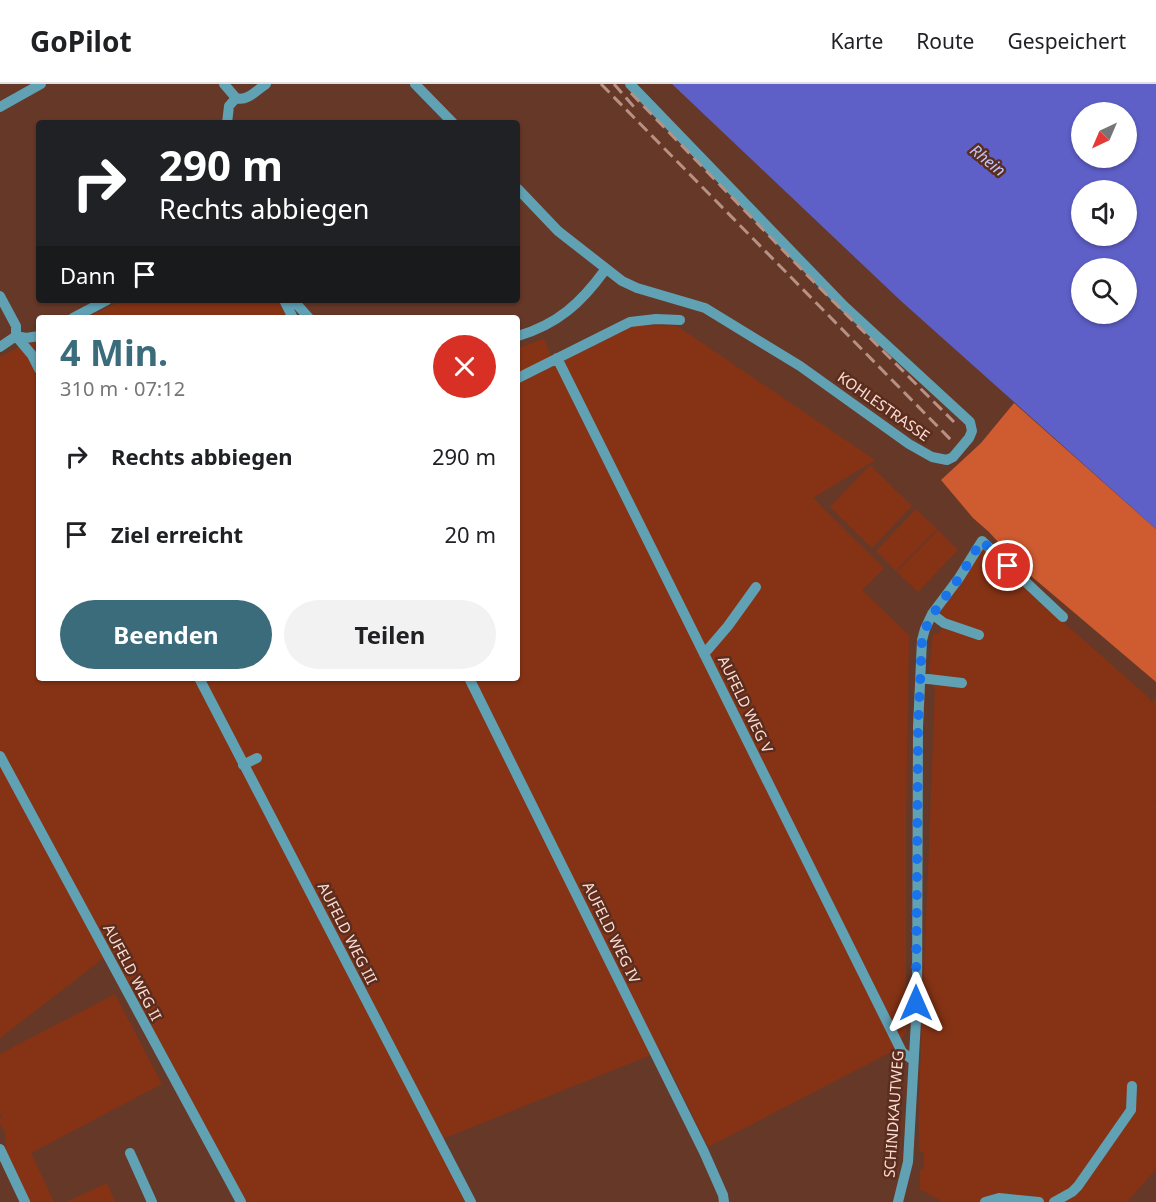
<!DOCTYPE html>
<html lang="de">
<meta charset="utf-8">
<style>
body{margin:0;font-family:"Noto Sans",sans-serif;background:#f2f2f2;color:#202124;height:100vh;display:flex;flex-direction:column;font-size:22px;white-space:nowrap}
*{box-sizing:border-box;margin:0}
p{font-size:20px;color:#757577}
.icon{flex:none;width:33px;height:33px;fill:none;stroke:currentColor;stroke-width:2;stroke-linecap:round;stroke-linejoin:round}
.map{position:relative;flex:1;overflow:hidden}
.panel{position:absolute;left:36px;top:231px;width:484px;height:366px;display:flex;flex-direction:column;background:#fff;border-radius:6px;box-shadow:0 2px 4px #0004}
.panel>*{flex:none}
.top-card{position:absolute;left:36px;top:36px;width:484px;height:183px;border-radius:6px;box-shadow:0 2px 4px #0004;background:#202124;color:#fff;overflow:hidden}
.needle{width:39px;rotate:224deg}
.fabs{position:absolute;left:1071px;top:18px;display:grid;gap:12px}
.fabs a{display:grid;place-items:center;width:66px;height:66px;border-radius:50%;background:#fff;box-shadow:0 2px 4px #0004;font-size:30px}
.pin{position:absolute;display:grid;place-items:center;width:51px;height:51px;color:#fff;margin:-26px;border:3px solid #fff;border-radius:50%;box-shadow:0 2px 6px #0007}
.me{position:absolute;width:66px;margin:-33px;rotate:0deg;stroke-linejoin:round;filter:drop-shadow(0 0 4px #0008)}
.turn{display:flex;align-items:center;gap:21px;height:126px;padding:0 24px;font-size:27px}
.turn .icon{width:78px;height:78px;stroke-width:2.5}
.turn b{display:block;font-size:42px;line-height:51px}
.then{display:flex;align-items:center;height:57px;padding:0 24px;background:#0003;gap:12px;font-size:22px}
.round{display:grid;place-items:center;flex:none;width:63px;height:63px;border-radius:32px;background:#f2f2f2}
.head{display:flex;align-items:center;justify-content:space-between;height:102px;padding:0 24px}
h1{font-size:36px;font-weight:700;line-height:45px;color:#3b6c7b}
.primary-button{display:flex;gap:12px;margin-top:auto;padding:12px 24px}
.primary-button a{flex:1;height:69px;border-radius:36px;background:#3b6c7b;color:#fff;font-size:24px;font-weight:700;line-height:69px;text-align:center}
.primary-button a+a{background:#f2f2f2;color:#202124}
ul{padding:0;list-style:none}
li{display:flex;align-items:center;gap:18px;height:78px;padding:0 24px}
li div{flex:1}
li b{display:block;font-size:22px}
li em{font-style:normal}
header{display:flex;align-items:center;gap:36px;box-sizing:border-box;height:84px;padding:0 30px;background:#fff;border-bottom:2px solid #e0e0e0}
header strong{font-size:28px}
nav{display:flex;gap:33px;margin-inline-start:auto;font-size:21px}
.map>svg:first-child{display:block}
</style>
<header>
<strong>GoPilot</strong>
<nav><a>Karte</a><a>Route</a><a>Gespeichert</a></nav>
</header>
<div class="map">
<svg width="1156" height="1118" viewBox="0 0 1156 1118">
<rect width="100%" height="100%" fill="#663828"/>
<path fill="#863315" d="M123 216H278L287 234H86Z
M632 241 677 242 875 376 813 414 884 484 862 506 909 551 906 737V948L897 965 708 1063 661 967 440 1056 441 1070 465 1118H245L109 870 0 954V673L81 817 0 666V273L19 263 39 257V594H518V264L544 255 554 279Z
M870 381 912 422 872 464 830 423Z
M916 425 937 445 896 487 876 467Z
M938 446 958 466 918 508 897 488Z
M982 464 986 465 1061 536 1147 612 1152 619 1156 614V717L1148 716 1156 718V1085L1127 1118H943L920 1105V1086H924V1068L919 1067V1018L935 607 929 589 933 550H939L945 537 940 528Z
M115 910 162 1000 31 1069 54 1118H27L7 1075 5 1048 0 1040V1032L5 1040 0 1029V970Z
M107 1099 115 1118H66Z"/>
<path fill="#cf5b31" d="M1014 319 1156 445V598L1024 486 989 448 973 434 941 396 981 359Z"/>
<path fill="#5e5fc7" fill-rule="evenodd" d="M672 0H1156V445L901 217ZM1082 28H1126V74H1082ZM1082 106H1126V152H1082ZM1082 184H1126V230H1082Z"/>
<g fill="none" stroke-linecap="round" stroke-linejoin="round">
<path stroke="#61a1b4" stroke-width="10" d="M224 0 236 14
M415 0 453 39
M236 14C247 18 257 6 266 0
M0 23 41 0
M227 39 229 22 236 14
M518 105 558 147 622 197 637 204 705 224 800 282 909 360 932 373 947 376 953 373 969 354 972 347 970 338 844 222 630 0
M0 212 16 242V252
M284 216 293 234
M293 216 309 234
M73 234 107 216
M16 252 32 271 39 285
M16 252 26 254 39 252
M518 252C558 240 581 219 605 186
M0 263 16 252
M557 274 902 968 913 976
M518 294 630 238 656 235 680 236
M932 530 944 539 979 551
M704 570 728 542 756 503
M199 594 471 1118
M469 594 704 1068 723 1111 724 1118
M920 594 962 599
M0 672 241 1118
M243 681 257 674
M0 1065 25 1118
M130 1069 152 1118
M898 1118 908 1078 917 919 918 643 922 556 925 545 932 530 959 494 982 457 1063 533
M985 1118 999 1114 1039 1118
M1054 1118 1072 1108 1078 1102 1131 1026 1132 1002"/>
<path stroke="#b69184" stroke-width="3" stroke-dasharray="12 6" stroke-linecap="butt" d="M601 0 952 357
M614 0 634 23
M631 9 808 192 954 338"/>
</g>
<g fill="none" stroke-linecap="round" stroke-linejoin="round">
<path stroke="#1a73e8" stroke-width="10" stroke-dasharray="0 18" d="M916 919 918 643 922 556C928 531 945 515 959 494 967 482 973 469 982 457L1008 482"/>
</g>
<g text-anchor="middle" dominant-baseline="central" stroke-width="5" stroke-linejoin="round" paint-order="stroke">
<g font-size="15" fill="#fbddd3" stroke="#5b2d1e">
<text transform="translate(884 322) rotate(35)">KOHLESTRASSE</text>
<text transform="translate(746 620) rotate(64)">AUFELD WEG V</text>
<text transform="translate(612 848) rotate(64)">AUFELD WEG IV</text>
<text transform="translate(348 849) rotate(63)">AUFELD WEG III</text>
<text transform="translate(133 888) rotate(62)">AUFELD WEG II</text>
<text transform="translate(893 1030) rotate(-86)">SCHINDKAUTWEG</text>
</g>
<g font-size="16" font-style="italic" fill="#bec5fa" stroke="#5b2d1e">
<text transform="translate(988 76) rotate(39)">Rhein</text>
</g>
</g>
</svg>
<div class="fabs">
<a><svg class="needle" viewBox="-14 -14 28 28"><path d="M0-13l5 13h-10z" fill="#e53935"/><path d="M0 13l5-13h-10z" fill="#757577"/></svg></a>
<a><svg class="icon" aria-label="sound" viewBox="0 0 24 24"><path d="M4 9h4l5-4v14l-5-4H4zM17 9q2 3 0 6"/></svg></a>
<a><svg class="icon" aria-label="search" viewBox="0 0 24 24"><circle cx="10" cy="10" r="6"/><path d="M15 15l6 6"/></svg></a>
</div>
<div class="pin" style="left:1008px;top:482px;background:#d93025"><svg class="icon" aria-label="arrive" viewBox="0 0 24 24"><path d="M6 21V4h12l-3 4 3 4H6"/></svg></div>
<svg class="me" style="left:916px;top:919px" viewBox="-20 -20 40 40"><path d="M0-17L14 15 0 8-14 15z" fill="#1a73e8" stroke="#fff" stroke-width="4"/></svg>
<div class="top-card">
<div class="turn"><svg class="icon" aria-label="right" viewBox="0 0 24 24"><path d="M7 20v-9h11M14 6l5 5-5 5"/></svg><div><b>290 m</b>Rechts abbiegen</div></div>
<div class="then">Dann<svg class="icon" aria-label="arrive" viewBox="0 0 24 24"><path d="M6 21V4h12l-3 4 3 4H6"/></svg></div>
</div>
<section class="panel">
<div class="head"><div><h1>4 Min.</h1><p>310 m · 07:12</p></div><a class="round" style="background:#d93025;color:#fff"><svg class="icon" aria-label="close" viewBox="0 0 24 24"><path d="M6 6l12 12M18 6L6 18"/></svg></a></div>
<ul>
<li><svg class="icon" aria-label="right" viewBox="0 0 24 24"><path d="M7 20v-9h11M14 6l5 5-5 5"/></svg><div><b>Rechts abbiegen</b></div><em>290 m</em></li>
<li><svg class="icon" aria-label="arrive" viewBox="0 0 24 24"><path d="M6 21V4h12l-3 4 3 4H6"/></svg><div><b>Ziel erreicht</b></div><em>20 m</em></li>
</ul>
<div class="primary-button"><a>Beenden</a><a>Teilen</a></div>
</section>
</div>
